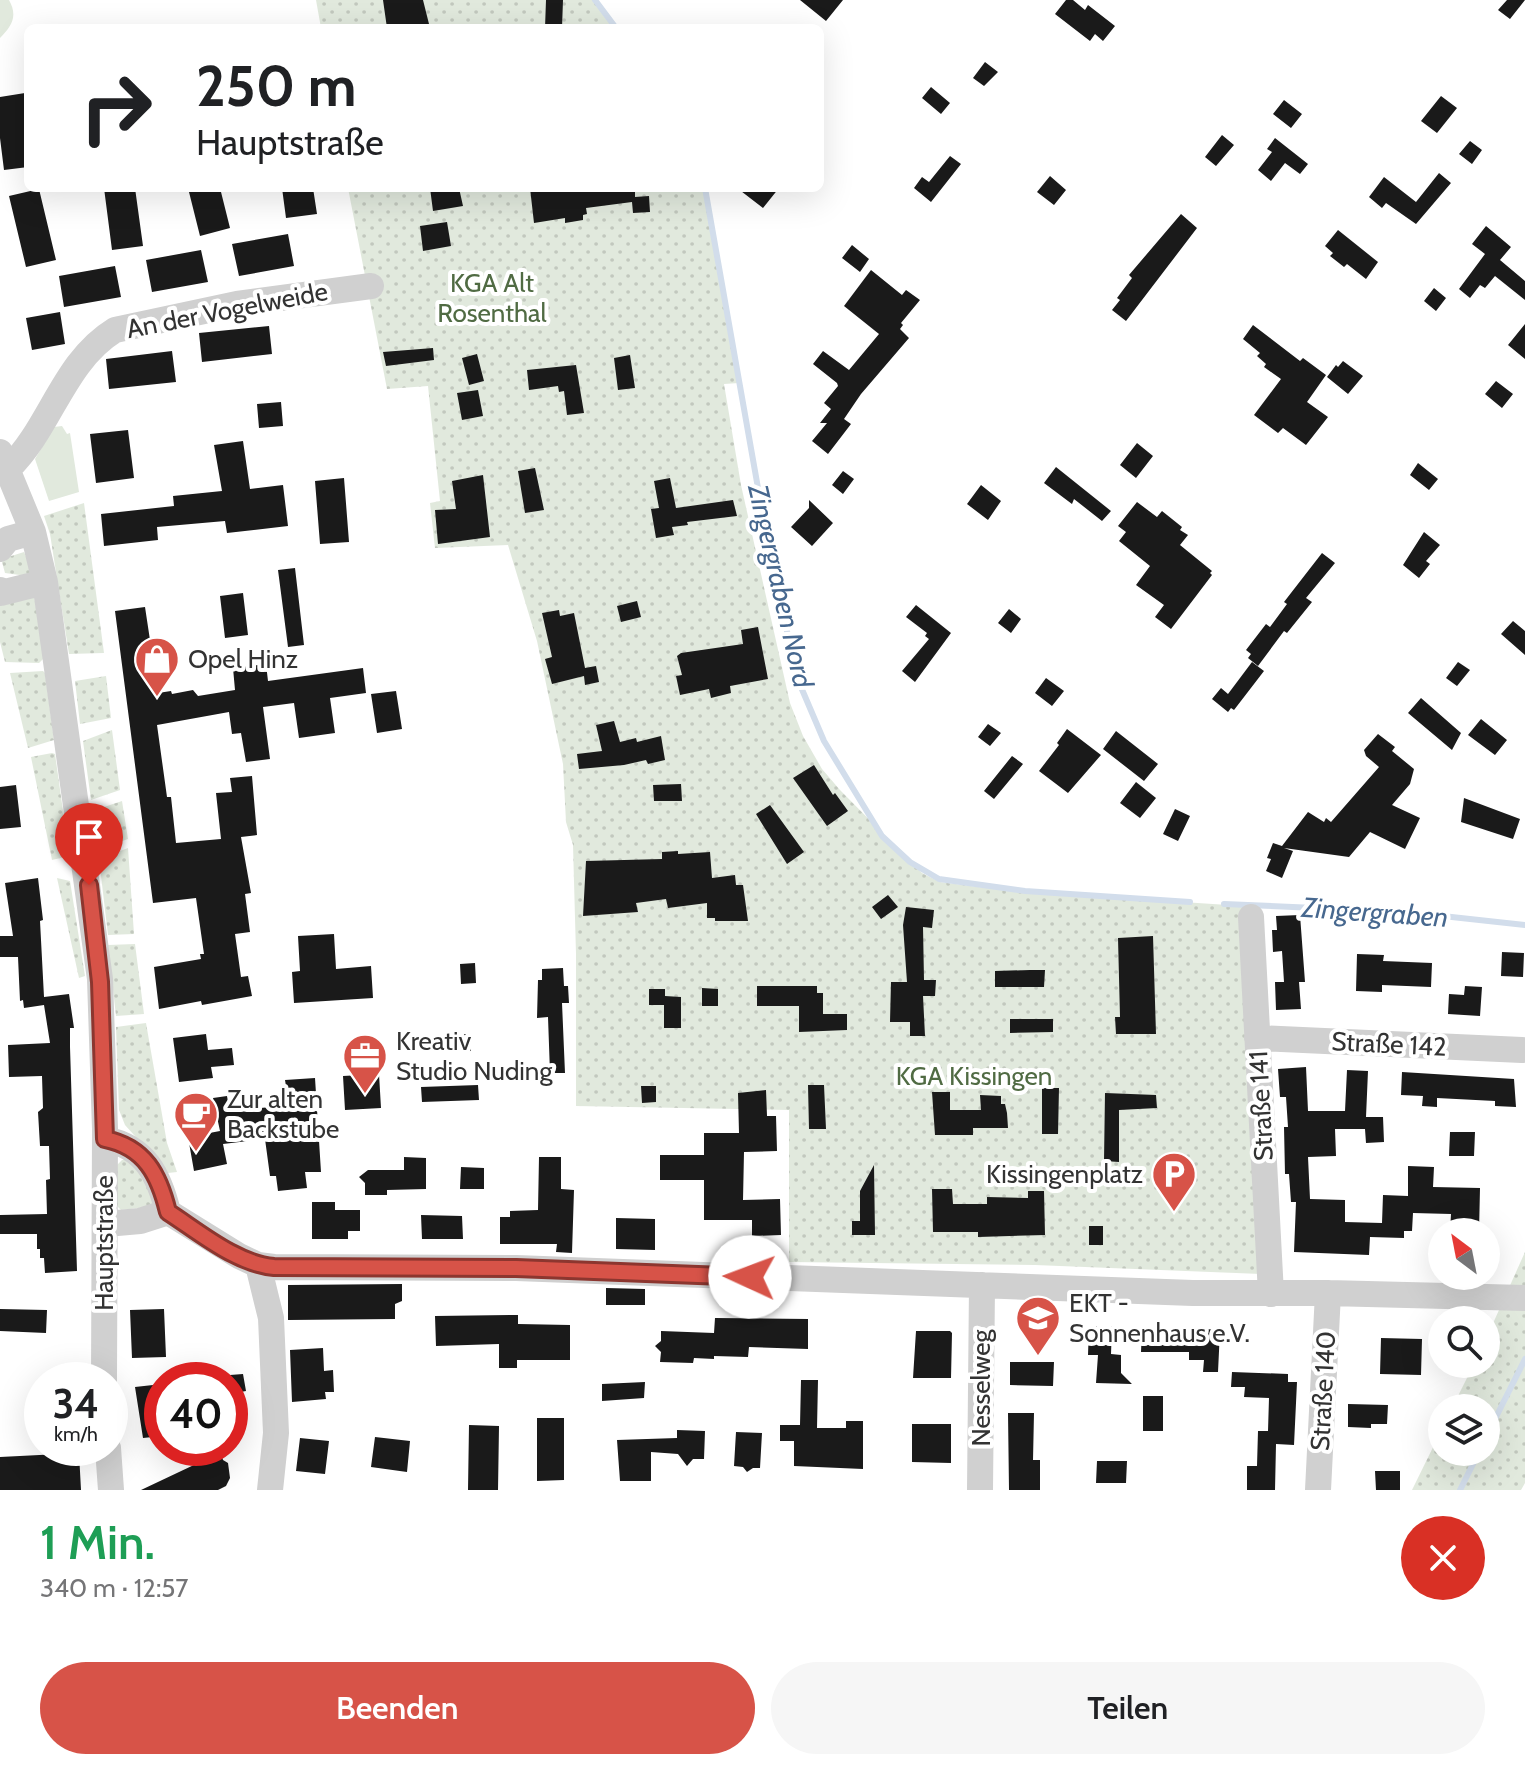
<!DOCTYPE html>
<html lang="de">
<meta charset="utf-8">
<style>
body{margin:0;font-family:Cabin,sans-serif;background:#f6f6f6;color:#202124;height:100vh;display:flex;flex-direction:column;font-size:30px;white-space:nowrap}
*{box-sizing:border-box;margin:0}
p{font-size:26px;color:#757577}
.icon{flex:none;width:44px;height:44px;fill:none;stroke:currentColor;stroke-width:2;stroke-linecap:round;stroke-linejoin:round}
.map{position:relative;height:1490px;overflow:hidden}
.drawer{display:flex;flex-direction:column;background:#fff;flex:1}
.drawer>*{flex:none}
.hud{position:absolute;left:24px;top:24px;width:800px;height:168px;border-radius:12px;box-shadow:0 8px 32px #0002;background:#fff;color:#202124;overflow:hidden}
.needle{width:52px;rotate:328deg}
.tools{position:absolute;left:1428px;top:1218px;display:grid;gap:16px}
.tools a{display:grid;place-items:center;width:72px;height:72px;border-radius:50%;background:#fff;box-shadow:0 8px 32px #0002;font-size:40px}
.speed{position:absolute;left:24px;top:1362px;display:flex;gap:16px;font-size:40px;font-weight:700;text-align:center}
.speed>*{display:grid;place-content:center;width:104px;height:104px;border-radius:50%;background:#fff;box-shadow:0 8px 32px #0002;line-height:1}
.speed small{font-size:20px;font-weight:400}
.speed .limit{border:12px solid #d22;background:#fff;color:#111}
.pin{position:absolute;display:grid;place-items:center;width:68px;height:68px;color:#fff;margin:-82px -34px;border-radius:50% 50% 50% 0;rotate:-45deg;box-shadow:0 0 8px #0007}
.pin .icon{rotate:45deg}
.me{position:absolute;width:88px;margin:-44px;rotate:272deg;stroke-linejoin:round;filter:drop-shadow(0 0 6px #0008)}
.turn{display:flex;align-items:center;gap:28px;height:168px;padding:0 40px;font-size:36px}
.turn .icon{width:104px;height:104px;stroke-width:2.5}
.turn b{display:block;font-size:56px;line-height:68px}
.round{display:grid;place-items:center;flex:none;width:84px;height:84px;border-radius:42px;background:#f6f6f6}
.headline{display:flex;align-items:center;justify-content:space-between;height:136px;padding:0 40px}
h1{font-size:48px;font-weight:600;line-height:60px;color:#1e9e55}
.cta{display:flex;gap:16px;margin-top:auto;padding:16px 40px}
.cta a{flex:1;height:92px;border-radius:48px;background:#d75348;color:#fff;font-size:32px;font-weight:600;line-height:92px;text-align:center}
.cta a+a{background:#f6f6f6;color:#202124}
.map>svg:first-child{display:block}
</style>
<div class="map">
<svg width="1525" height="1490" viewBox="0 0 1525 1490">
<defs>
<pattern id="grass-dots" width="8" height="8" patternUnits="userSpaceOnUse" patternTransform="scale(2)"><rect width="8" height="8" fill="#e1e9dd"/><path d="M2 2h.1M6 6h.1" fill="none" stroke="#c2c8be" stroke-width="1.8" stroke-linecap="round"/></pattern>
</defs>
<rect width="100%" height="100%" fill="#fff"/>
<path fill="url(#grass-dots)" d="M316 0H595L616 28H321Z
M348 188H705L739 383 724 384 741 485 790 703 803 736 822 769 840 790 922 873 940 882 1002 890 1243 906 1261 1274 1035 1265 789 1262V1110L576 1106V954L573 845 566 822 563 764 537 641 508 545 435 548 430 503 440 501 428 386 387 389Z
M84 503 104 653 69 654 50 534 44 516Z
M24 552 32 570 27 576 5 573 2 562 5 558Z
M34 595 44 658 39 663 5 662 0 642V604Z
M43 671 45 673 54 740 28 748 10 673Z
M106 676 111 718 80 724 75 681Z
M112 730 120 790 91 800 83 741Z
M52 753 55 754 69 853V856L52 860 31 757Z
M122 801 128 839 97 850 92 811Z
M128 848 134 934 108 935 99 859Z
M57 878 70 881 85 976 79 978Z
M135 944 144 1014 116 1016 108 945Z
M146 1023 167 1143 177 1172 168 1173 125 1125 119 1110 116 1027Z
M122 1160H127L155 1189 156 1206 121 1210 117 1206 115 1167Z
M1525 1252V1483L1521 1490H1412L1442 1429V1452H1486V1408H1452L1474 1364H1486V1339Z"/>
<path fill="#e1e9dd" d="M0 0H9C18 16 12 26 0 38Z
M62 426 67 434 70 433 79 492 49 501 35 459 54 427Z"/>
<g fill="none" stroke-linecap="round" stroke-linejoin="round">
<path stroke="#d2ddeb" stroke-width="6" d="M595 0 616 28
M705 188 770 556 798 680 824 741 882 836 910 862 939 879 1025 891 1190 902
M1224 904 1406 912 1525 925
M1486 1437 1525 1359
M1460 1490 1479 1452"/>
</g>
<path fill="#1a1a1a" d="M383 0H423L430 28H387Z
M546 0H563L562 28H545Z
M800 0H843L826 21Z
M1066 0H1073L1085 10 1088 5 1115 26 1103 41 1095 34 1090 41 1055 14Z
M1507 0H1525L1510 19 1498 10Z
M985 62 998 72 984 86 973 78Z
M931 87 950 103 941 114 922 98Z
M25 93 28 167 4 170 0 138V97Z
M1441 96 1457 108 1437 133 1421 121Z
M1284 100 1302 114 1291 128 1273 114Z
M1222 135 1234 145 1216 166 1205 157Z
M1275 138 1308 164 1300 174 1285 163 1271 181 1258 170 1272 152 1267 149Z
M1470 141 1482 150 1472 164 1459 154Z
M950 156 961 164 931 202 914 188 922 177 929 182Z
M1439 173 1451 183 1416 224 1386 203 1382 208 1369 197 1384 177 1416 202Z
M1050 176 1066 190 1054 205 1037 192Z
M104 188H135L143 246 112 250Z
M188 188H220L230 228 200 236Z
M282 188H313L317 214 286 218Z
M430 188H459L463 206 433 211Z
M530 188H635V197L649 196 650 212 633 213 632 202 586 208 587 214 583 215V220L565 223V218L534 223Z
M737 188H779L763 208Z
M39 189 56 260 26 267 9 196Z
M1181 214 1197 228 1126 321 1112 310 1120 300 1117 298 1132 278 1129 275Z
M447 222 451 246 423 251 420 226Z
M1486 226 1511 247 1500 260 1525 281V300L1495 276 1485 288 1480 285 1470 298 1459 289 1485 254 1472 244Z
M1338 230 1378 262 1366 279 1347 264 1344 267 1330 256 1333 253 1325 246Z
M288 234 294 266 239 276 232 244Z
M852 245 869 259 860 272 842 258Z
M201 250 208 282 152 292 146 260Z
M115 266 121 297 64 307 59 276Z
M871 270 902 295 906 290 920 300 901 323 903 325 900 329 909 338 861 394 844 419 851 424 828 454 812 441 827 423H820L831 409 824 403 838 386 837 383 813 364 823 351 849 370 879 334 844 306Z
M1434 288 1446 298 1436 311 1424 301Z
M60 312 65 344 32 350 26 318Z
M1525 324V359L1508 345Z
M1253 325 1300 361 1303 358 1326 375 1307 402 1328 417 1306 445 1283 428 1278 433 1254 415 1281 379 1264 367 1266 364 1257 356 1260 353 1243 339Z
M269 326 272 354 202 362 199 333Z
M433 348 434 360 386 366 383 352Z
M172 351 176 382 109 389 106 359Z
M477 354 484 381 469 385 462 358Z
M630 355 635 388 618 390 614 358Z
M1343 361 1363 376 1348 394 1327 377 1336 365 1338 367Z
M576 365 584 413 567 415 564 391 559 392 558 386 529 390 527 370Z
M1496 381 1513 394 1502 408 1485 394Z
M478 390 483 416 462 420 457 393Z
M281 402 283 426 259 428 257 404Z
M128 430 134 478 96 483 90 434Z
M243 441 250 489 283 485 288 526 227 533 225 521 157 527 158 540 104 546 101 514 174 506 173 496 222 491 214 445Z
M1137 443 1153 456 1136 478 1120 465Z
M1418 463 1438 479 1429 490 1410 475Z
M1056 467 1111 511 1102 521 1074 499 1072 504 1044 483Z
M535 468 544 510 525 513 518 471Z
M843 471 854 479 843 494 832 485Z
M483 475 490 537 438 544 435 510 456 509 452 481Z
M344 478 349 542 320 544 315 481Z
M670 478 676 508 733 500 737 516 687 522 688 525 672 527 674 535 656 538 651 509 659 508 654 481Z
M981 485 1001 501 988 520 967 504Z
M809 500 833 523 812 546 791 527 809 508Z
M1137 502 1157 517 1162 511 1182 527 1180 530 1188 535 1180 545 1212 571 1210 573 1212 575 1171 629 1155 617 1164 605 1136 585 1150 566 1119 541 1126 532 1118 526Z
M1424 532 1440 545 1426 561 1430 564 1419 578 1403 565Z
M1322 553 1335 563 1306 598 1312 602 1287 633 1284 631 1258 666 1248 658 1251 654 1246 650 1266 624 1270 627 1287 604 1284 602Z
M295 568 304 645 288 647 278 570Z
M243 593 248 635 225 638 220 596Z
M637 601 641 617 621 622 617 606Z
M916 605 951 633 915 682 902 671 929 639 925 636 927 633 906 617Z
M145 607 158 693 171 691 172 694 193 690 198 696 235 690 233 668 266 664 268 681 363 668 366 693 330 698 335 733 299 738 294 703 263 707 270 759 246 762 241 733 232 734 229 712 157 725 167 797H171L176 843 221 839 216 793 232 792 230 778 252 776 257 835 241 837 251 893 245 894 250 932 235 934 241 977 248 976 252 996 202 1005 201 1001 159 1009 154 967 201 959 200 954H204L196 898 153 903 115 611Z
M1009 609 1021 619 1011 633 998 623Z
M559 610 560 616 574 613 585 668 596 666 599 682 585 685 584 676 552 684 545 659 552 657 542 613Z
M1513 621 1525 631V655L1501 634Z
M758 627 768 679 730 686 731 693 711 698 709 689 680 695 676 676 682 675 677 656 681 653 743 644 741 630Z
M1252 662 1264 671 1234 710 1231 708 1228 712 1212 699 1221 688 1228 694Z
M1458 662 1470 670 1457 686 1446 678Z
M1046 678 1064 691 1052 706 1035 693Z
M396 691 402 729 377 733 371 694Z
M1421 698 1461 733 1452 750 1408 713Z
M1481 719 1507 740 1495 755 1468 735Z
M614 721 620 742 636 738 637 742 661 736 665 760 648 764 646 760 624 765 579 769 577 754 602 751 596 725Z
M988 724 1001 733 990 746 978 737Z
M1067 729 1101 755 1068 793 1039 771 1059 745 1057 743Z
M1116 731 1158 764 1144 781 1103 749Z
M1378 734 1395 747 1392 751 1414 769 1410 784 1392 805 1420 818 1405 849 1370 832 1349 857 1284 848 1293 851 1282 878 1266 871 1271 859 1267 858 1273 843 1282 846 1308 812 1324 822 1326 818 1331 822 1379 767 1366 756 1364 750Z
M1012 756 1023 764 994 799 984 791Z
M814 765 833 795 835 793 848 811 827 826 793 778Z
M1136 782 1156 798 1140 818 1120 803Z
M681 784 682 801H654L653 785Z
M16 785 21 827 0 829V787Z
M1464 798 1520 819 1513 839 1461 822Z
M770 805 804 852 787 864 756 814Z
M1175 809 1190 816 1178 841 1163 834Z
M678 851V854L710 852 712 878 735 875 736 885H743L748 921H715V918H707V903L668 908 666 899 636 903 638 912 583 916 586 861 662 859V852Z
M38 878 43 920 40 921 44 997 69 994 74 1028H70V1047L77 1271 45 1273 44 1258H40V1249H37V1234H0V1215L47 1214 46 1180 50 1179 49 1146H40L38 1112 43 1108 42 1076 9 1077 8 1045 50 1043 44 1005 24 1008 23 1000 20 1001 18 957H0V936H13L5 883Z
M888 895 898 907 881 919 872 907Z
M906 907 934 910 932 928 923 927 924 980H936L935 996H923L925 1036H910V1022H890L891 982H907L903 925Z
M1300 915 1305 982H1299L1301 1009 1276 1010 1275 982H1284L1282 951 1273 952 1272 930H1277L1276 916Z
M334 934 336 969 371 966 373 998 294 1003 292 972 300 971 298 936Z
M1153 936 1156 1034H1116L1115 1017H1120L1118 938Z
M1502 952 1524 953 1523 977 1501 976Z
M1357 954 1384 955 1383 961 1432 963 1431 987 1382 985V992L1356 991Z
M475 963 476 983 461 984 460 964Z
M563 968 564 986H568L569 1003H562L565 1073H550L548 1017 537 1018 538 980H542V969Z
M1030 970H1045L1044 987H995V971Z
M757 986H817V993H823V1014H847V1030L799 1032V1006H757Z
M1465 986 1482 987 1480 1016 1448 1014 1449 994 1464 995Z
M702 988 718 989V1006H702Z
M649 989H665V996L681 997V1028H664V1005H649Z
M1010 1019H1053V1032L1010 1033Z
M206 1034 208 1050 232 1048 234 1065 211 1067 213 1078 179 1082 173 1038Z
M447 1034H470L471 1051 448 1052Z
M1306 1067 1308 1111H1345L1347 1070 1368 1071 1366 1117H1383L1384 1142 1366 1143 1365 1129H1335L1336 1156 1308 1157 1310 1199 1345 1200V1222L1382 1223 1383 1195 1408 1196V1166L1434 1167 1433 1187 1480 1188 1479 1232H1450L1451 1214 1413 1213 1412 1231H1404V1238L1370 1237 1369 1255 1294 1252 1296 1202H1291L1289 1174H1285L1284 1127H1288L1286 1097H1280L1278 1069Z
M1402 1072 1514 1079 1516 1107 1495 1106V1101L1437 1098V1107L1422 1106 1423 1096 1401 1095Z
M379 1074 381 1108 345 1110 343 1076Z
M315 1078 321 1172H305L307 1188 278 1191 276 1176H270L265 1139 223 1144 227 1164 194 1171 188 1137 220 1131 213 1098 227 1096 228 1102H234L236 1110 284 1106 282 1086H286L285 1080Z
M478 1085 479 1100 422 1102 421 1087Z
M808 1085H824L826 1129H809Z
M641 1086H656V1102L642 1103Z
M1042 1088H1059L1058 1134H1042Z
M766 1090 767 1116H776L777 1151 744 1152 743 1200 780 1199 781 1235 752 1236V1220H704V1180H660V1155H704V1133H739L738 1093Z
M932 1092H950V1110H981L980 1095 1001 1096V1104H1005L1007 1113 1008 1128H973V1135H935Z
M1105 1093 1156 1095 1157 1108 1119 1110V1162L1104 1161Z
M1450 1132H1475L1474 1156H1449Z
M404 1157 426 1158V1189L387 1190V1195H365V1183L359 1177 368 1170H404Z
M539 1157H561V1189L574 1190 572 1253 556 1252 557 1244H500V1217H510V1211L538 1210Z
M874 1165 875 1235H852V1221H860V1191Z
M461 1167 484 1168V1189H460Z
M932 1189H952L953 1204H987V1197L1028 1198V1191H1044L1045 1235 978 1237V1232H933Z
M312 1202H335V1210H360V1231H348V1239H312Z
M421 1215 462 1216 463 1239H422Z
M616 1218 655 1219V1250L616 1249Z
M1089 1226H1103V1245H1089Z
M402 1284V1301L395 1304V1319L288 1320V1285Z
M606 1288 645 1289V1305H606Z
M0 1309 47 1310 46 1333 0 1331Z
M164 1309 166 1357 132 1358 130 1310Z
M518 1315V1324L570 1325V1360H517V1368H499V1344L436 1346 435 1316Z
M715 1318 808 1319V1349L749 1347 748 1357 714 1356V1359L694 1358 693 1363 660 1362 661 1352 655 1346 661 1341V1331L714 1333Z
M1157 1324 1161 1328 1170 1329V1332L1205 1334V1329L1220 1330 1218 1372H1203L1204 1360H1189V1352H1141L1142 1328H1152Z
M1089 1326H1112L1111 1354 1121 1355V1373L1132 1384 1096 1383 1098 1355H1088Z
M916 1331H950L952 1333 951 1378H913Z
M1381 1338 1422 1339 1421 1375 1380 1374Z
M323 1348 324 1371 333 1370 334 1392H325L326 1399 292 1402 290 1350Z
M1010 1362H1054L1053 1386 1010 1385Z
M1232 1372 1288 1374V1382H1297L1294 1445 1276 1444 1275 1490H1247V1466H1257L1258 1431H1268L1269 1398 1244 1397 1245 1387H1231Z
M243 1374 246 1391 230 1394V1375Z
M801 1380H818L817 1428H846V1421H863V1469L794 1466V1441H780V1425H800Z
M645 1382 644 1398 602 1401V1384Z
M162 1384V1436L143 1438 135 1387Z
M1143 1396H1163V1431H1143Z
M1348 1404 1388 1405 1387 1424H1371V1428L1348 1427Z
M1008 1413H1034L1033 1460H1040V1490H1009Z
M537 1418H564V1480L537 1481Z
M912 1424H951V1463L912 1462Z
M469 1425 499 1426 498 1490H468Z
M677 1430 705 1431 704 1459H693L687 1466 678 1454 651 1452V1481H620L617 1440 677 1438Z
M736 1432 762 1433 760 1468H753L747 1472 743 1467 734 1466Z
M375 1437 410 1441 407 1472 371 1467Z
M300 1438 329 1441 325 1474 296 1471Z
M213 1450 216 1455 221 1454 223 1460 228 1463 230 1478 226 1486 218 1490H141L196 1464 193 1459Z
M79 1453 81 1490H0V1457Z
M1097 1461H1127L1126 1483H1096Z
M1375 1471H1400V1490H1376Z"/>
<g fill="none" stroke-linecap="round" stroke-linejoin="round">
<path stroke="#d0d0d0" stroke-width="26" d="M0 452 33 532 45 582 100 979 105 1129 104 1380
M9 468C51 427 63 362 115 330L237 304 371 286
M0 549 8 539 33 532
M0 590 1 593 45 582
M1251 917 1271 1294
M1257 1038 1522 1050
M105 1139C145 1147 159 1175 168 1212L239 1256 258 1265 274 1267 516 1268 1193 1293H1328L1525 1298
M106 1224 140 1221 168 1212
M258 1265 271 1318 276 1433 270 1490
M108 1448 111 1490
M980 1490 982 1285
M1318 1490 1328 1293"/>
</g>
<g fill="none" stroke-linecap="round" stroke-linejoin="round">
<g stroke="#8c362f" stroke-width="20">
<path id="route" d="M89 885 100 982 105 1139C145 1147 159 1175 168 1212 199 1232 237 1264 274 1267L516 1268 750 1277"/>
</g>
<use href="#route" stroke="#d75348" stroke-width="14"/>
</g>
<defs>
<g id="shop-pin" transform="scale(2.3)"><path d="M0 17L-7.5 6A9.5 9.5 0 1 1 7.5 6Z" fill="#d75348" stroke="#fff"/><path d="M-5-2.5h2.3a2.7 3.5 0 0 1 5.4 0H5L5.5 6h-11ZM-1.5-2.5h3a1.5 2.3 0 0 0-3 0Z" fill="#fff"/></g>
<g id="office-pin" transform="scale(2.3)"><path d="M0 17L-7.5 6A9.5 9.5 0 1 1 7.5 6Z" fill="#d75348" stroke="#fff"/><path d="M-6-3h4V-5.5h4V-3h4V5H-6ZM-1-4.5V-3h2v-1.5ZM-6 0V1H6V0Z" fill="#fff"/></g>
<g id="cafe-pin" transform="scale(2.3)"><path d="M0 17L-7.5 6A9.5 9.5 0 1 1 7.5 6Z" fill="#d75348" stroke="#fff"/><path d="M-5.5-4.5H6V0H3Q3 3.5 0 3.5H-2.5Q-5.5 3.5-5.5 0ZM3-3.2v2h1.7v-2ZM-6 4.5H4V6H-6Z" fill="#fff"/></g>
<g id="parking-pin" transform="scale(2.3)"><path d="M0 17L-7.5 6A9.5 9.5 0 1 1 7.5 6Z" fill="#d75348" stroke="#fff"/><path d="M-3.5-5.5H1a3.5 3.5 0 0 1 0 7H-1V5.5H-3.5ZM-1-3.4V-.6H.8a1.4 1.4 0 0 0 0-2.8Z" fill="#fff"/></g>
<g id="school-pin" transform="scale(2.3)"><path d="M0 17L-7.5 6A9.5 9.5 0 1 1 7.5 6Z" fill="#d75348" stroke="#fff"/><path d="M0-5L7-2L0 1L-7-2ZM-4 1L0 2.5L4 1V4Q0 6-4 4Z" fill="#fff"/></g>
</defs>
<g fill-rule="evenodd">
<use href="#shop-pin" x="157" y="659"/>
<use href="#office-pin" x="365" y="1056"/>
<use href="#cafe-pin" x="196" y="1114"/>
<use href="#parking-pin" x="1174" y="1174"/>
<use href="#school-pin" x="1038" y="1318"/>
</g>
<g text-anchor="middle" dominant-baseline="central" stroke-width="8" stroke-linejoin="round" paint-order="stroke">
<g font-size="26" fill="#506b43" stroke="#fff">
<text x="492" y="283">KGA Alt<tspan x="492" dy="30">Rosenthal</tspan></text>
<text x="974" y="1076">KGA Kissingen</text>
</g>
<g font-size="26" fill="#333" stroke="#fff">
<text transform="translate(227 310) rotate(-11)">An der Vogelweide</text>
<text transform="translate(1389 1044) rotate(3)">Straße 142</text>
<text transform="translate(1261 1106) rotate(-93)">Straße 141</text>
<text transform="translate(104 1243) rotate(-90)">Hauptstraße</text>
<text transform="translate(981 1388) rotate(-90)">Nesselweg</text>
<text transform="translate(1323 1391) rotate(-87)">Straße 140</text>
</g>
<g font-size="26" fill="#333" stroke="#fff" text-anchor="start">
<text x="188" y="659">Opel Hinz</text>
<text x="396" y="1041">Kreativ<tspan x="396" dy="30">Studio Nuding</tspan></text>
<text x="227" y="1099">Zur alten<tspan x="227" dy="30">Backstube</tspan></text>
<text x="1143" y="1174" text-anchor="end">Kissingenplatz</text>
<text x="1069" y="1303">EKT -<tspan x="1069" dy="30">Sonnenhaus e.V.</tspan></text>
</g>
<g font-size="28" font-style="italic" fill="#47688f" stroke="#fff">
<text transform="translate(781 586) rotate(77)">Zingergraben Nord</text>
<text transform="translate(1375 912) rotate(4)">Zingergraben</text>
</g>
</g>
</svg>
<div class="tools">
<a><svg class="needle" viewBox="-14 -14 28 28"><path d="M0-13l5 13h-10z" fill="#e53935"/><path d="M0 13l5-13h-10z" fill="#757577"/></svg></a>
<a><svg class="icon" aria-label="search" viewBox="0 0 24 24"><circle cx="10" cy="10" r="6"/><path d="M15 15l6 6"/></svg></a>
<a><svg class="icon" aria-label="layers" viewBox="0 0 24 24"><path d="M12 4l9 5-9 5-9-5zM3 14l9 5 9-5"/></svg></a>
</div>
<div class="speed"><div>34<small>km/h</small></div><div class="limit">40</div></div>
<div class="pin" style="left:89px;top:885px;background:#d93025"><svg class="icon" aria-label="arrive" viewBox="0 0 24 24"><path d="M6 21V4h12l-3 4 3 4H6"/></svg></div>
<svg class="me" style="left:750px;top:1277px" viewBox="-20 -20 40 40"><circle r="19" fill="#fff"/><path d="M0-13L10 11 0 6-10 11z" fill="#d75348"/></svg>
<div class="hud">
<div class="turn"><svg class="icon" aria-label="right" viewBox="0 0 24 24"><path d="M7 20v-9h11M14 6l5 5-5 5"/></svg><div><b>250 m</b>Hauptstraße</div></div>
</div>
</div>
<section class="drawer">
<div class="headline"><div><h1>1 Min.</h1><p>340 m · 12:57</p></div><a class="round" style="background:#d93025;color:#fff"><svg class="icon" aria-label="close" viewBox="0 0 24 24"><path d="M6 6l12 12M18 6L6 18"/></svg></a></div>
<div class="cta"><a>Beenden</a><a>Teilen</a></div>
</section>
